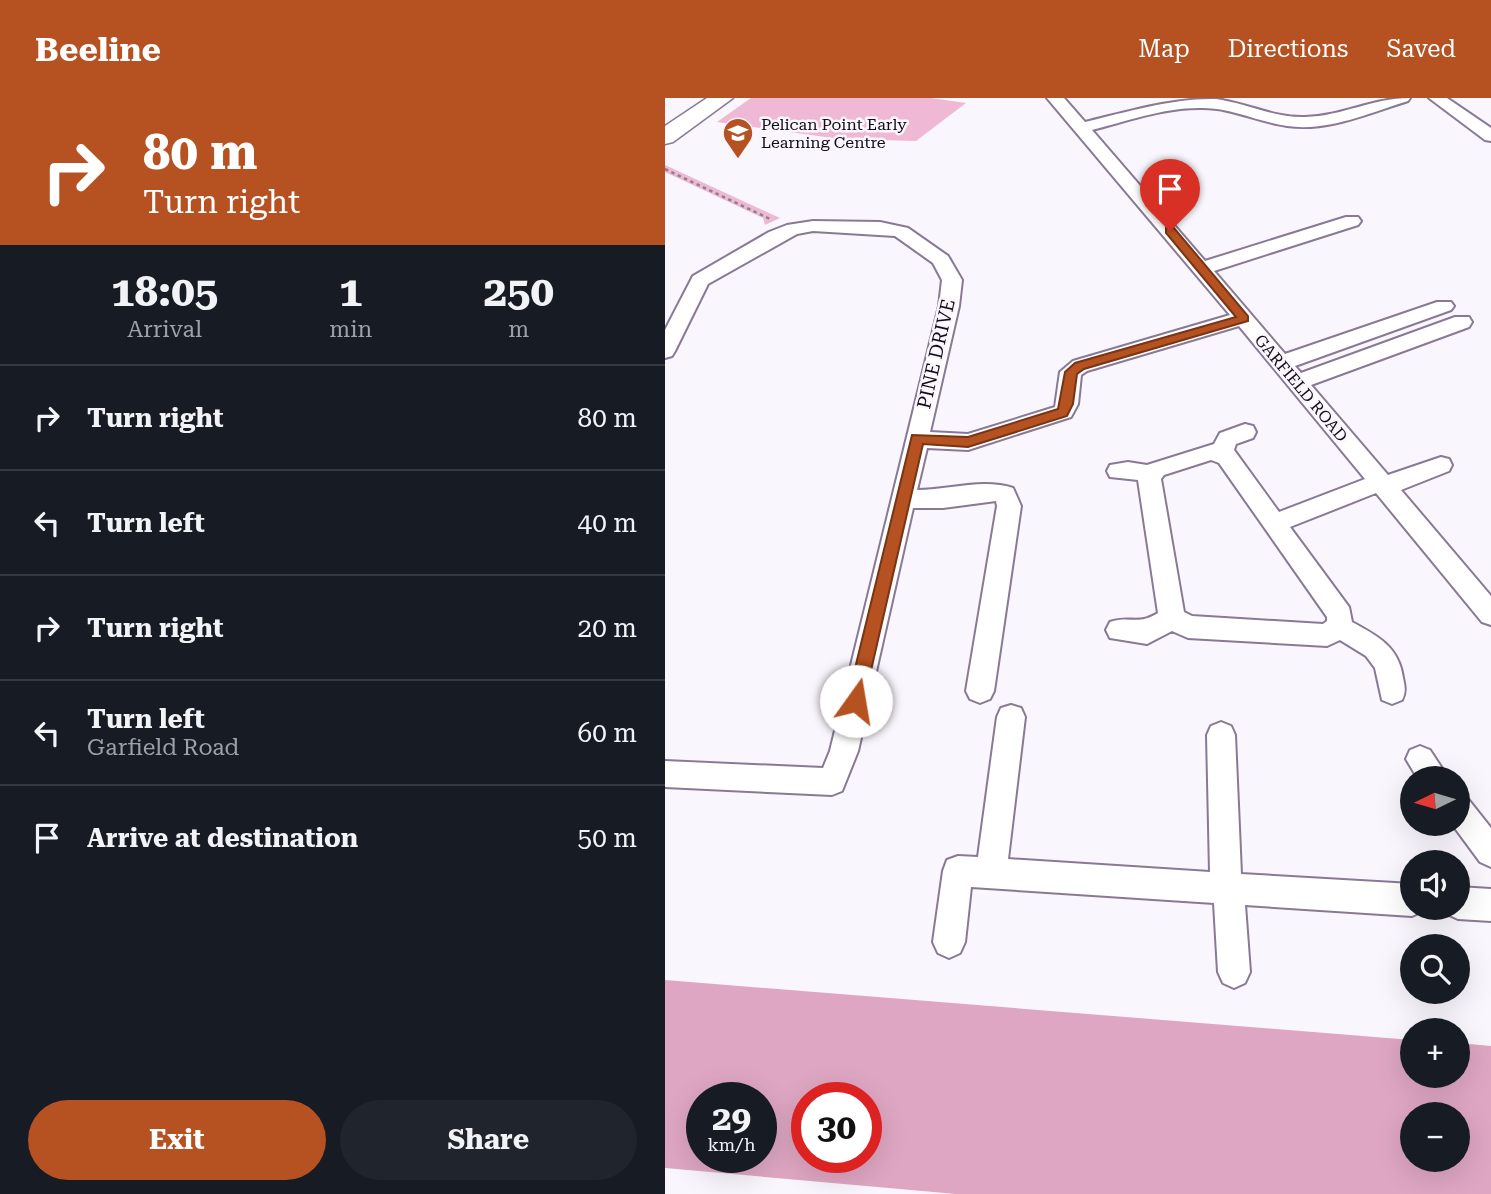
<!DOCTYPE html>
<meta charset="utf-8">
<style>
body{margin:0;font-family:"Roboto Serif",serif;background:#20242c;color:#f1f3f6;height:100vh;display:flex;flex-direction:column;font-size:26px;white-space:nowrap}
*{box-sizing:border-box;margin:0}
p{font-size:23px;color:#9ea1a6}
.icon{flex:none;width:38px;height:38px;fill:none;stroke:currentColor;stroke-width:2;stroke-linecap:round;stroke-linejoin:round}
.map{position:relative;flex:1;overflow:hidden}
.drawer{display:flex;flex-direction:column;background:#171b24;width:665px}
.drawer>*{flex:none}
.hud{background:#b65121;color:#fff;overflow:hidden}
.needle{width:46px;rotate:265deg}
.buttons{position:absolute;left:735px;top:668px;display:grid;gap:14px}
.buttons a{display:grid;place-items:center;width:70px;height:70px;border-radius:50%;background:#171b24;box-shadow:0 7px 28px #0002;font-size:35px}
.speed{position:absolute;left:21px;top:984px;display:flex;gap:14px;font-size:35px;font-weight:700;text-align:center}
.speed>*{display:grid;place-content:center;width:91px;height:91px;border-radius:50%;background:#171b24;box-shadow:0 7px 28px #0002;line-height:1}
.speed small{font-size:18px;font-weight:400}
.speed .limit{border:10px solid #d22;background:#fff;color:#111}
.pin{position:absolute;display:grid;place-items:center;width:60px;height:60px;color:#fff;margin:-72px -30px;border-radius:50% 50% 50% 0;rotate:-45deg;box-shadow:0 0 7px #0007}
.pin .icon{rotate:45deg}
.me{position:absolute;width:77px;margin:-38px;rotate:13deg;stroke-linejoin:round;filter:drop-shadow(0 0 5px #0008)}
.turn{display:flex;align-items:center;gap:24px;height:147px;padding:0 28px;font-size:32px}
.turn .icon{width:91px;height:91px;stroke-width:2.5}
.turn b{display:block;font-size:49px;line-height:60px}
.eta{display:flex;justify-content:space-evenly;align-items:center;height:119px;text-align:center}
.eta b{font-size:42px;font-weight:700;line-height:49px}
.action{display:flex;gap:14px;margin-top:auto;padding:14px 28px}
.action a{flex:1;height:80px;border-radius:42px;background:#b65121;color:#fff;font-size:28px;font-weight:700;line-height:80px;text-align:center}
.action a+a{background:#20242c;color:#f1f3f6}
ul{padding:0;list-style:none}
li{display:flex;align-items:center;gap:21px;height:105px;padding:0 28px;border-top:2px solid #363941}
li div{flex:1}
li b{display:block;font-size:26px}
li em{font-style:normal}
header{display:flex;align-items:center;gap:42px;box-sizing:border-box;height:98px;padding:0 35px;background:#b65121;color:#fff}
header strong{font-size:33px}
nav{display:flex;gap:38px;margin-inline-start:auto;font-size:24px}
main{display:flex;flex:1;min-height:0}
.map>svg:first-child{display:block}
</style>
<header>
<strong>Beeline</strong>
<nav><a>Map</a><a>Directions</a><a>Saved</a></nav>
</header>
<main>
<section class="drawer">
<div class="hud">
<div class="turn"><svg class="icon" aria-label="right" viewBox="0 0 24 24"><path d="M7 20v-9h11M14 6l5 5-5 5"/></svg><div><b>80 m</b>Turn right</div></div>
</div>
<div class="eta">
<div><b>18:05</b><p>Arrival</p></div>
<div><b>1</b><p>min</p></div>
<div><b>250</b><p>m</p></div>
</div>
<ul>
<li><svg class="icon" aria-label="right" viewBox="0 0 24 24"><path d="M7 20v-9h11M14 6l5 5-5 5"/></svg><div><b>Turn right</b></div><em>80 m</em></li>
<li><svg class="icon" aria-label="left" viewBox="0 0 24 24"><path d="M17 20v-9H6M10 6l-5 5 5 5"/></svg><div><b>Turn left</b></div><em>40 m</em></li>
<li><svg class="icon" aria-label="right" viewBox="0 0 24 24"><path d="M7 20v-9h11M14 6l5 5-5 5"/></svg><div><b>Turn right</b></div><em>20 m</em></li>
<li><svg class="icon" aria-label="left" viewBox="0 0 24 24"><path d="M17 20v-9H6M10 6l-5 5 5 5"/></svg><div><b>Turn left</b><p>Garfield Road</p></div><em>60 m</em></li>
<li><svg class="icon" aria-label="arrive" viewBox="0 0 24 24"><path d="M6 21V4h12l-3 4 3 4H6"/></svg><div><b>Arrive at destination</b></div><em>50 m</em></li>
</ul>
<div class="action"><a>Exit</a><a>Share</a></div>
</section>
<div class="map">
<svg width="826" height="1096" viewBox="0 0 826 1096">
<rect width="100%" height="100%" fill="#faf6fd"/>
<path fill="#efb8d4" d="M86 0H266L301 5 251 43 175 41 52 24Z
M0 67 115 120 100 127 98 120 0 74Z"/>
<path fill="#dea6c2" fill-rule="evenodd" d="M0 882 747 942V978H793V945L826 948V1096H291L0 1070ZM37 999H96V1059H37ZM142 999H201V1059H142ZM747 1017H793V1062H747Z"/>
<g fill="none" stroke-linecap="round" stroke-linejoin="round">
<g stroke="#887995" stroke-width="4">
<path id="street" d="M382 0H399L420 24C462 14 507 0 551 1 581 5 609 20 640 19 678 18 707 0 745 0L743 3C704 15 663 34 622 28 593 24 567 10 538 10 500 9 463 23 427 32L540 163 681 119H693L696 123 693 127 549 173 620 256 772 204H786L789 208 786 212 630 268 636 275 790 219H804L807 224 804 229 646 287 723 377 776 359 784 361 787 367 784 373 736 392 826 498V527L817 524 711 395 625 429 684 509 687 524C713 538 734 549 738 580 740 589 741 594 737 602L727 606 717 602 710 570 701 558 675 542 662 548 523 540 507 533 482 546 445 540 441 532 445 524C465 517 472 528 493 515L473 382 445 379 442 373 445 367 463 364 482 367 549 346 555 335 580 326 588 328 591 334 588 340 571 346 569 352 614 414 700 381 574 228 422 273 416 277 413 306 406 319 303 352 262 350 252 392C284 392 318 380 348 390L356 408 329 593 325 601 315 605 305 601 301 593 332 408 331 403 278 410H248L193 653 177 693 167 697 0 689V663L158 670 165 653 274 208 277 182 268 165 230 138 148 133 132 136 43 186 10 253 7 258 0 260V232L28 178 104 134 122 127 148 123 215 124 243 130 283 158 297 182 294 208 265 334 303 336 390 309 395 274 408 263 565 217ZM546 362 554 365 662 519V523L658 526 527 518 519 514 496 381 499 377Z
M764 0H782L826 30V43L820 42Z
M346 607 356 610 360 619 343 761 545 774 542 637 546 628 556 624 566 628 570 637 576 776 747 786V810H759L758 813 747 818 580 807 585 874 580 885 569 890 558 885 553 874 549 805 306 789 300 844 295 855 284 860 273 855 268 844 278 773 282 762 293 758 313 759 332 619 336 610Z
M755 648 765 652 784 681H753L741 661 745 652Z
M793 697 803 701 826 730V769L815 764 787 726H793Z
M793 789 826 791V823L793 821 782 816 780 810H793Z"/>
</g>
<g stroke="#887995" stroke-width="3">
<path id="secondary" d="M42 0H68L8 44 0 46V28Z"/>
</g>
<path stroke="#88838c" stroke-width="2.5" stroke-dasharray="3.5 3.5" stroke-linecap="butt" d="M0 71 105 121"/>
<use href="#street" fill="#fff" fill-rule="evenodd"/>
<use href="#secondary" fill="#fff" fill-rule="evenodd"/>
</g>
<path fill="#b65121" stroke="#763515" stroke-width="2" d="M501 130H509L583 218V223L419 271 412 276 408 306 402 318 303 349 258 346 199 603 197 608 191 610 185 608 182 603 247 337 303 339 393 311 400 274 410 265 571 219 501 135Z"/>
<defs>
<g id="school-pin" transform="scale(1.575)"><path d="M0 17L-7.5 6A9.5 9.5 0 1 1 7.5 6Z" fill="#b65121" stroke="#faf6fd"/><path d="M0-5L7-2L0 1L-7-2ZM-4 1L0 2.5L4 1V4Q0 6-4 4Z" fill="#fff"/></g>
</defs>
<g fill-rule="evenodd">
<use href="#school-pin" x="73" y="35"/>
</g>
<g text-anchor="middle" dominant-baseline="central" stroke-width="5" stroke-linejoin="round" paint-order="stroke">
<g font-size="16" fill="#120c17" stroke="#faf6fd" text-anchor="start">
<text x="96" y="26">Pelican Point Early<tspan x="96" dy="18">Learning Centre</tspan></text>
</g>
<g font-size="16" fill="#120c17" stroke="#faf6fd">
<text transform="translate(636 290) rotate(50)">GARFIELD ROAD</text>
</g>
<g font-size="19" fill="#120c17" stroke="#faf6fd">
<text transform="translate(271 256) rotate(-77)">PINE DRIVE</text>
</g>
</g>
</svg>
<div class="buttons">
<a><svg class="needle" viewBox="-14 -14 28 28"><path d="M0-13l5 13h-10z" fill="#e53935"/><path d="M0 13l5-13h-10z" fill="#9ea1a6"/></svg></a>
<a><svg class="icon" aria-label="sound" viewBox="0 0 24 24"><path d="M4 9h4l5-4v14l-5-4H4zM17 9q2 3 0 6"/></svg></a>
<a><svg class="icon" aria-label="search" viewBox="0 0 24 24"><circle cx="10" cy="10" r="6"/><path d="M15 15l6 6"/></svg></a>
<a>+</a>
<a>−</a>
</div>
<div class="speed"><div>29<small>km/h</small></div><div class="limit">30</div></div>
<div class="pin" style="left:505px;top:133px;background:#d93025"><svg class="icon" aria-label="arrive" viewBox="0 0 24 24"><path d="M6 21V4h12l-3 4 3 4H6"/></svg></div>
<svg class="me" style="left:191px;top:603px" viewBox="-20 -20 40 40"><circle r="19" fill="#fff"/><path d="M0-13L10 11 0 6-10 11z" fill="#b65121"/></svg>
</div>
</main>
